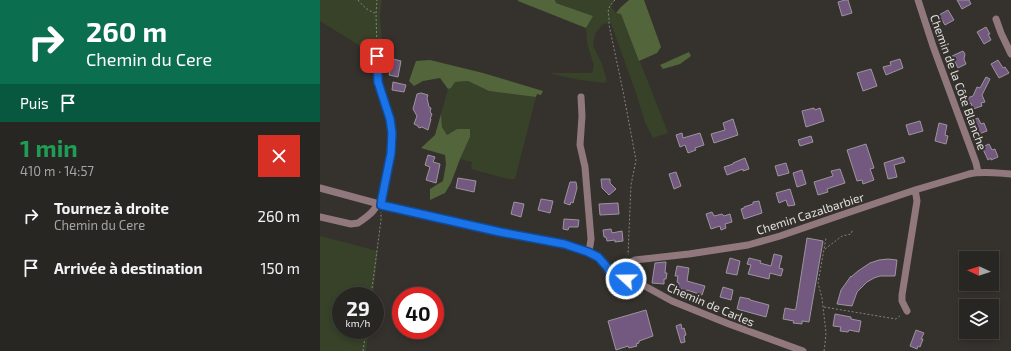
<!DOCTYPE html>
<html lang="fr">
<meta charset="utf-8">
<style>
body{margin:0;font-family:"Exo 2",sans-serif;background:#302e2a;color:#f1f3f6;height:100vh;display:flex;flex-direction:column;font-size:15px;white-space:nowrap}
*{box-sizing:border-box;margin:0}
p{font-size:13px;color:#a5a5a5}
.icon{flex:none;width:22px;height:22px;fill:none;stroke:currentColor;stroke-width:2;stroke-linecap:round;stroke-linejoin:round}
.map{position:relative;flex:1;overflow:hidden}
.drawer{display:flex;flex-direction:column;background:#282622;width:320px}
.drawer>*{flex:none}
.hud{background:#0b6e4f;color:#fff;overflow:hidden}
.needle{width:26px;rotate:273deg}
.buttons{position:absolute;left:639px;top:251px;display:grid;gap:8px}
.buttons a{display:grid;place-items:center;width:40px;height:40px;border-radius:0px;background:#282622;box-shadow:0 2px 6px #0003,0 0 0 1px #444340;font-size:20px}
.speed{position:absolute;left:12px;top:287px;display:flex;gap:8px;font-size:20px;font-weight:700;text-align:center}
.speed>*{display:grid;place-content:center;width:52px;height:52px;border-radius:50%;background:#282622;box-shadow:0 2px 6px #0003,0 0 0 1px #444340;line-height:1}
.speed small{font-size:10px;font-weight:400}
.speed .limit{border:6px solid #d22;background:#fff;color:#111}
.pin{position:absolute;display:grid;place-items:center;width:34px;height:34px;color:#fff;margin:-17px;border-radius:8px;box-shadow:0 2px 6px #0006}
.me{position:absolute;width:44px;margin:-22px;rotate:291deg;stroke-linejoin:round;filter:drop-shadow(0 0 3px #0008)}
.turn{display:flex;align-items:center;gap:14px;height:84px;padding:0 20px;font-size:18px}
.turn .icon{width:52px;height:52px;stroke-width:2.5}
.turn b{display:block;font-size:28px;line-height:34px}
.then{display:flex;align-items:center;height:38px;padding:0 20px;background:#0003;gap:8px;font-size:15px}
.round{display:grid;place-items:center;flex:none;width:42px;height:42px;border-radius:0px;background:#302e2a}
.overview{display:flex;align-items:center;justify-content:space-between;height:68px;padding:0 20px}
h1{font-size:24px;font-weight:700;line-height:30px;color:#1e9e55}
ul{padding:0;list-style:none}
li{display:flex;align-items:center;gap:12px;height:52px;padding:0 20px}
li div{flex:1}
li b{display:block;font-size:15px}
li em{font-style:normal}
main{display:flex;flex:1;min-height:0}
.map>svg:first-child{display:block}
</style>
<main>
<section class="drawer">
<div class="hud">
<div class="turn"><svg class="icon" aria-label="right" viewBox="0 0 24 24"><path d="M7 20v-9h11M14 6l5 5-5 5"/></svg><div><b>260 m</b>Chemin du Cere</div></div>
<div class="then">Puis<svg class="icon" aria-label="arrive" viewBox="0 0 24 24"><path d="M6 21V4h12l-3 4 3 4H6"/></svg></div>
</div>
<div class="overview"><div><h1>1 min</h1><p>410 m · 14:57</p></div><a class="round" style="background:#d93025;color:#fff"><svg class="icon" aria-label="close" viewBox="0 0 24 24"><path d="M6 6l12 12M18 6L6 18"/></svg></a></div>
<ul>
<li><svg class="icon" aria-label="right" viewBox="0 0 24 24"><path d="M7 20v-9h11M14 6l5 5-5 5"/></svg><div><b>Tournez à droite</b><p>Chemin du Cere</p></div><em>260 m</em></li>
<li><svg class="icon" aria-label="arrive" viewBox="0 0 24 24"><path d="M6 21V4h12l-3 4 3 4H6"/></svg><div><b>Arrivée à destination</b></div><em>150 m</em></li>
</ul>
</section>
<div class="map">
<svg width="691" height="351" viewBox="0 0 691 351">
<rect width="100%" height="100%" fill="#35322d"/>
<path fill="#374229" d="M0 0H62L60 15 63 53 45 49 0 21Z
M235 0H295L291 7 296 13H301L348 133 333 138 325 122 317 96 298 43 291 23 283 24 275 34 273 46 282 64 287 81 284 83 254 79 229 73H272L274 66 267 43 266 28 273 16 236 3Z
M148 81 169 91 216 97 195 179H188L151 169 152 162 140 159 150 137 137 129 127 135 122 127 121 114 128 89 131 88 135 82Z
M0 236 58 251 53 296H21V330H49L46 351H0Z"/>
<path fill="#53653a" d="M198 0H235L236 3 273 16 266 28 198 1Z
M309 0H324L341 47 337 53 319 61 301 14 296 13 301 7Z
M369 52 371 56 360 64 343 69 340 65Z
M110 60 163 73 223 91 221 95 217 94 216 97 169 91 148 81 135 82 131 88 128 89 120 78 103 81 94 86 89 81 96 61Z
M121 114 122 127 127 135 137 129H150V137L140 159 131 183 125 193 110 200V189L123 181 126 164 125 155 101 148 115 135Z"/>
<path fill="#73587f" stroke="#9a969c" d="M525 0H528L532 13 522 16 518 2Z
M637 0H649L651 4 642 9Z
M628 10 634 20 625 25 619 15Z
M666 27 670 34H668L671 40 664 44 657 32Z
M643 51 645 54 644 59 646 64 638 68 632 56Z
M73 59 81 61 78 77 69 75Z
M580 59 583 68 566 75 563 67 571 65 570 62Z
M678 60 683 68 685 67 689 73 679 78 671 64Z
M551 69 557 86 543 91 537 73Z
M666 77 670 79 662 95 665 102 661 103 662 106 653 109 651 103 649 104 647 98 653 96 657 87 660 88Z
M73 82 86 85 84 92 72 90Z
M101 93 108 95 107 98 109 107 111 108 110 112 112 114 110 119H111L108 130 102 127 99 128 98 126 94 124 97 116 93 109 97 94Z
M494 108 495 110 500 108 504 121 486 127 482 111Z
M658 118 661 124 664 123 667 131 656 135 651 121Z
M413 119 418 135 394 143 391 134 405 130 403 123Z
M600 121 603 131 589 135 586 125Z
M619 123 627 125 625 135 628 136 626 144 615 141Z
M362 133 363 138 380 133 384 145 375 148 376 150 368 153 365 145 360 147 356 135Z
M491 136 493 142 480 146 478 140Z
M546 144 554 168 550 169 554 180 543 184 542 180 537 181 527 150Z
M669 144 672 150 675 149 678 157 671 160V158L668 160 662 147Z
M108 155 115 157 113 162 120 164 116 183 106 180 110 167 105 165Z
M583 157 585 162 574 165 577 177 568 179 564 163Z
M425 158 429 169 423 171V169L407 175 404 167 413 164V163Z
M466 163 469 173 458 176 455 166Z
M520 169 525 183 507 189 508 192 498 195 494 182 513 176 511 171Z
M482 170 486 184 477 187 473 173Z
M356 172 361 186 354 189 349 174Z
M138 178 156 181 154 192 136 188Z
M281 179H290V183L296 189 289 195 282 188Z
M250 182H256L257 188 253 203 251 202 250 205 244 203Z
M470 189 475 205 468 206 466 200 459 203 456 193Z
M221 199 233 201 230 213 218 210Z
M439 201 442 213 424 219 421 209 424 208V207L433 204V202Z
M194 202 204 204 201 217 191 214Z
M298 203 299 214 280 215 279 204Z
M392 212 394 216 402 214 404 216 410 214 412 222 405 224 406 228 401 230 400 226 391 229 386 214Z
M244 219 259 220 258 227H249L248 230 243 229Z
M291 229 292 233 302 231 303 241 295 242V240L287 241 286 237H284L283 230Z
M487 238 503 241 489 322 482 321V324L473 323 474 321 463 319 465 308 475 310 476 308Z
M454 254 462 256 459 268 463 269 461 276 450 273 449 279 428 274 431 265 427 264 429 258 441 261 440 263 451 266Z
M410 258 420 261 417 275 406 273Z
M568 259 577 260 575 276H560L554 278 547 282 537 292 532 306 517 304 521 290 531 276V277L538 271 550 263 559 260Z
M345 262H346L345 273H347L346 279H344V284L332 283 335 263Z
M357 266 369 268 367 281 385 286 382 295 367 290V291L362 290V289L358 288 359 283 357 282 358 276H355Z
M403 287 413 290 411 300 400 297Z
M420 297 430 299V300L449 305 446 317 417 309Z
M326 310 333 336 319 341V343L316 344 317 346 309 348 308 346 296 350 288 321Z
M515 314 531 317V319L541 321 539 332 529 330 528 332 520 331 521 327 513 326Z
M361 324 362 329 364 328 366 335 364 336 365 342 361 343 356 326Z
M596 330 604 333 601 339H603L600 347 598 346 597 349 590 346Z"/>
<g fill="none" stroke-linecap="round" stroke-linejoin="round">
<path stroke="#86837f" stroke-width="1" stroke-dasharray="2 2" stroke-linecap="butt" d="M38 0C43 6 48 11 55 13
M295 0C284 11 290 11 289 25L303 91 316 160 311 185 308 255
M57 49 56 13 57 0
M505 249 522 236 531 234 533 229
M51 296 61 220V212
M504 307 576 319 581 315
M43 351 46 330
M504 351 505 344 506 333 502 298 498 283 506 238"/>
<path stroke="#90787c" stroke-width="7" d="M598 0 613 46 656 163 658 172
M676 19 681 33 691 54
M57 56 58 82 70 119 72 133 71 153 62 198 61 205
M261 97 262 116 260 145 265 167 271 239 270 246 268 252
M0 188 74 208 180 232 243 244 268 252 278 257 283 262 287 267 291 274 293 278 296 279H312L352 301 409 324 483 351
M0 217 31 224 38 223C45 218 55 212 57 204
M307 279C306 271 306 263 315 260L369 254 428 245 460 236 527 213 595 190 649 174C663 171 676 173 691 174
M587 311 582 301V295L597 201 596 195 595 190"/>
</g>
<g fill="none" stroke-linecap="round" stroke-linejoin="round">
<g stroke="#114b97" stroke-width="10">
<path id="route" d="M57 56 58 82 70 119 72 133 71 153 62 198 61 205 180 232 244 244 268 252 278 257 287 267 293 278 296 279H306"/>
</g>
<use href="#route" stroke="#1a73e8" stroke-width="7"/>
</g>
<g text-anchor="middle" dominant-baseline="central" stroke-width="4" stroke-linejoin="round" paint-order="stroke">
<g font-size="12" fill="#e2e0dd" stroke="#35322d">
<text transform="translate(639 82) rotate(70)">Chemin de la Côte Blanche</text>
<text transform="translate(490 213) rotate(-18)">Chemin Cazalbarbier</text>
<text transform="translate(391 304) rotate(23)">Chemin de Carles</text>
</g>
</g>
</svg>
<div class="buttons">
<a><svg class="needle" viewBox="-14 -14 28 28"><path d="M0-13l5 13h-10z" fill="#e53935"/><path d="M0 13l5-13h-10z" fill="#a5a5a5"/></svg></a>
<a><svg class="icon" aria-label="layers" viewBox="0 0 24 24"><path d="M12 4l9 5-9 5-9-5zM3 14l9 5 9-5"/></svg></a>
</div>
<div class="speed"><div>29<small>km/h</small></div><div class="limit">40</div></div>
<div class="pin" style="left:57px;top:56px;background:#d93025"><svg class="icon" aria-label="arrive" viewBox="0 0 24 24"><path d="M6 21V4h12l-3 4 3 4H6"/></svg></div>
<svg class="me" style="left:306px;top:279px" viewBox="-20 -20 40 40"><circle r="17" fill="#1a73e8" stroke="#fff" stroke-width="3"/><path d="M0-11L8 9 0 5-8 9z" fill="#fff"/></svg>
</div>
</main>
